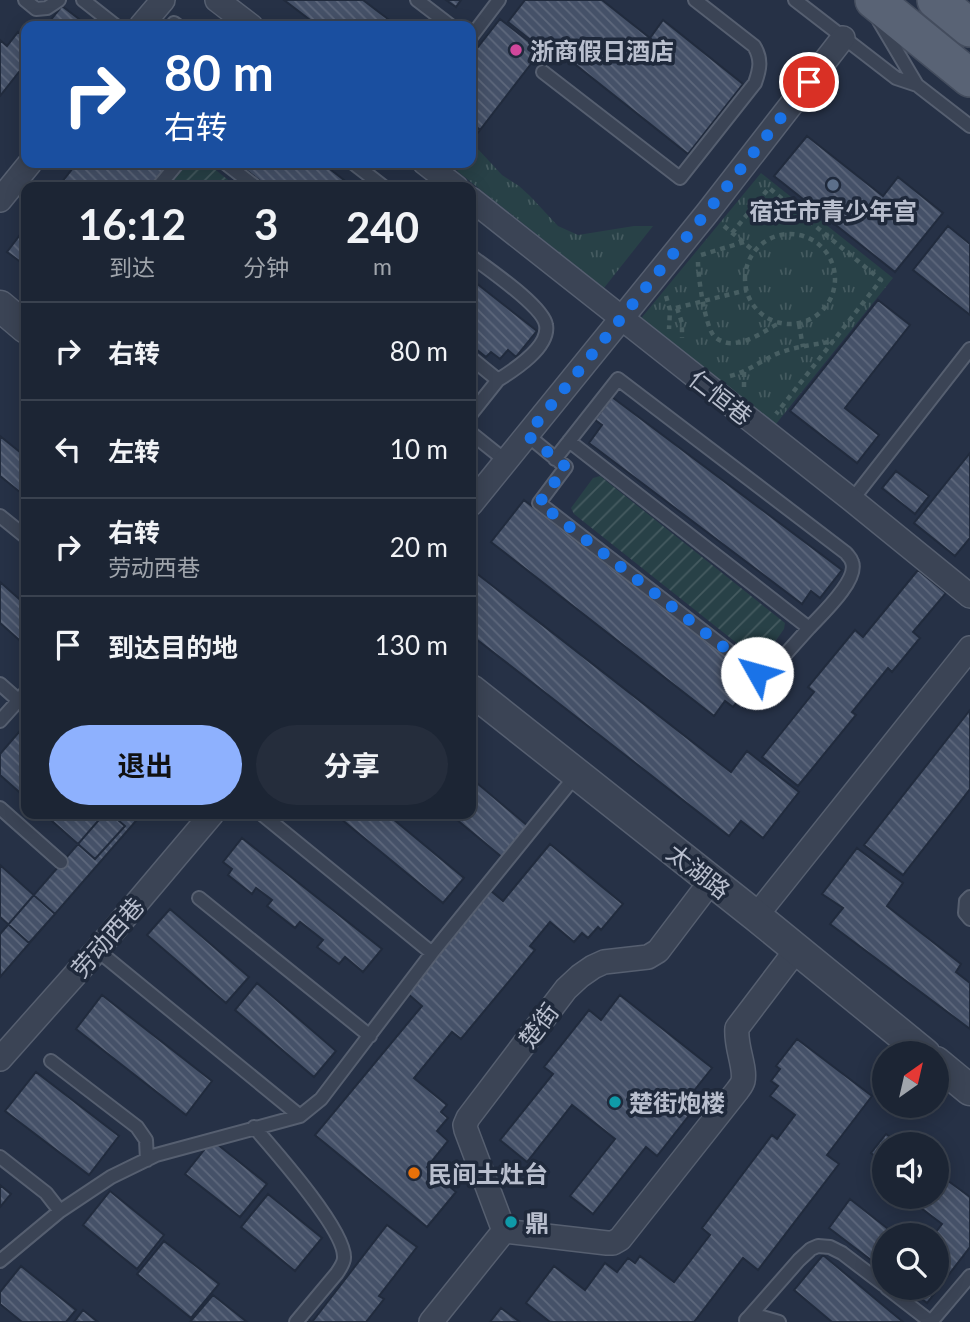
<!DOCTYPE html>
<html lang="zh">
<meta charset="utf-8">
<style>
body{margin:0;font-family:Lato,"Noto Sans SC",sans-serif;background:#252d3c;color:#f1f3f6;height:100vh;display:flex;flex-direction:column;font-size:26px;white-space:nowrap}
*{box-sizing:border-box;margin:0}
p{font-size:23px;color:#a0a5ac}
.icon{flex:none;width:38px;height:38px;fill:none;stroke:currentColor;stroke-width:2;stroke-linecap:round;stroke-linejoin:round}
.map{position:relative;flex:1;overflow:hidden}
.drawer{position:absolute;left:21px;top:182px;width:455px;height:637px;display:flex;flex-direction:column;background:#1c2534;border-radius:14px;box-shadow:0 4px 18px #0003,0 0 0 2px #3a424f}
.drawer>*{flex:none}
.hud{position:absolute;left:21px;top:21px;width:455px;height:147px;border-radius:14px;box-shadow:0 4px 18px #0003,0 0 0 2px #3a424f;background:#1a4fa0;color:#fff;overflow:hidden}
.needle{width:46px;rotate:34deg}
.controls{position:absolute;left:872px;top:1041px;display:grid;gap:14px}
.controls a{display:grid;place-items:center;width:77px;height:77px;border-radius:50%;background:#1c2534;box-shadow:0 4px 18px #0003,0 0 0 2px #3a424f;font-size:35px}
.pin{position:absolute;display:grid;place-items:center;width:60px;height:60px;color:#fff;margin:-30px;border:4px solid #fff;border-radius:50%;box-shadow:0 2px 7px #0007}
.me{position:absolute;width:77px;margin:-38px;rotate:308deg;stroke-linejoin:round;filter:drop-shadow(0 0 5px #0008)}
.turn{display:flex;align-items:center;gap:24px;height:147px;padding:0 28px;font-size:32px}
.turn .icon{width:91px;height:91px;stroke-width:2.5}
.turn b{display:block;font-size:49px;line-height:60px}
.eta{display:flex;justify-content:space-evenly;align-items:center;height:119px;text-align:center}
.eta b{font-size:42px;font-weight:700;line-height:49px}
.cta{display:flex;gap:14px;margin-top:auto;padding:14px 28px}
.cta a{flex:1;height:80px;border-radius:42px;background:#8eb1fe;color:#111;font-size:28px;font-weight:700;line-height:80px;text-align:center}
.cta a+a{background:#252d3c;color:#f1f3f6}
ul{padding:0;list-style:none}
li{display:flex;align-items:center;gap:21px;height:98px;padding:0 28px;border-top:2px solid #3a424f}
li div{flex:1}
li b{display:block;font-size:26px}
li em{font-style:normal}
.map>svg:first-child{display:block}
</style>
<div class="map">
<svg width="970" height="1322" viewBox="0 0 970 1322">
<defs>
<pattern id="park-tufts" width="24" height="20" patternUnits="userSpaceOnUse" patternTransform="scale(1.75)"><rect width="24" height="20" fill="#284147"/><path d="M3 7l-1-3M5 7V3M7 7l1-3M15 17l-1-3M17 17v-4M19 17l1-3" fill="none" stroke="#455b60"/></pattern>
<pattern id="garden-furrows" width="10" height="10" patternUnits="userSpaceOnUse" patternTransform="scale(1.75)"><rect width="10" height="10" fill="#284147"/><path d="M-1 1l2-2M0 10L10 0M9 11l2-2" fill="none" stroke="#455b60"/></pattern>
<pattern id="building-back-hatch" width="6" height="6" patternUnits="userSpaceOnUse" patternTransform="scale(1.75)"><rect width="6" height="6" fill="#455168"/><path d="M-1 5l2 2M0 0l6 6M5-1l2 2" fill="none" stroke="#5e687c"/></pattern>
</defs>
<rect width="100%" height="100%" fill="#263146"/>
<path fill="url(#park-tufts)" d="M477 148 502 175 519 186 530 196 558 226 578 235 634 226H653L604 288 457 171 464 163H471V156Z
M761 173 893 278 772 429 638 322Z"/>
<path fill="url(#garden-furrows)" d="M185 163H207L237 187H165Z
M600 476 785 623 784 629 764 657 753 656 574 514 571 508 593 478Z"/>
<path fill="url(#building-back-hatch)" stroke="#212b3d" stroke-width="2" d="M284 0H363L397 26H318Z
M446 0H461L456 7Z
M525 0H602L650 38 663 20 743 84 688 154 562 54 557 61 508 22Z
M62 6 79 19 74 26H57L50 21Z
M500 19 541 51 480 130 471 122V56Z
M18 32 26 38V63L0 96V40L7 46Z
M471 122 480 130 471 141Z
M807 136 883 196 898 177 943 213 895 272 774 176Z
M77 163H170L151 187H58Z
M237 163H322L353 187H268Z
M237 163H322L353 187H268Z
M948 226 970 244V315L913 270Z
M26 227V266L7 252Z
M471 279 537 331 516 357 508 350 500 359 491 352 486 357 471 345Z
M471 279 537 331 516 357 508 350 500 359 491 352 486 357 471 345Z
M878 300 910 325 845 408 879 435 857 463 790 411Z
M612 397 842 570 820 598 811 591 802 604 589 443 602 425 595 420Z
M0 436 26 457V497L0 476Z
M970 453V538L955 556 914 523Z
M896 471 929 496 915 514 882 488Z
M524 500 754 679 733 707 725 701 714 716 491 542Z
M471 569 731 772 747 751 799 792 763 838 741 821 729 836 471 635Z
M918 570 946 593 913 632 920 638 892 672 888 668 852 712 856 715 798 786 762 757 814 692 808 687 855 630 863 637Z
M0 582 26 605V646L0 623Z
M970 710V789L903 875 864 845Z
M19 732 26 739V798L0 775V754Z
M471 778 529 827 503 858 450 814H471Z
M44 814H111L125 826 95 859Z
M104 814H142L0 977V934Z
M335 814H387L464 878 443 903Z
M242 838 382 949 363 972 345 957 339 964 317 947 323 940 300 922 295 928 267 906 272 900 256 888 252 894 228 875 232 869 223 862Z
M550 844 623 904 601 930 598 927 588 938 582 933 574 942 550 922 530 946 535 950 461 1039 452 1032 414 1078 447 1105 441 1112 448 1118 437 1131 448 1141 427 1167 456 1192 427 1227 315 1135 422 1006 407 993 491 891 503 901Z
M857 848 903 883 887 906 961 964 956 972 970 983V1029L830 924 843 908 822 894Z
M0 865 55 914 29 943 0 917Z
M170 909 249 977 226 1003 147 935Z
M257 983 336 1051 314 1077 235 1010Z
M102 995 212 1081 186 1115 76 1029Z
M620 995 712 1068 693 1092 702 1099 657 1156 646 1147 593 1214 570 1196 615 1139 572 1105 527 1162 500 1140 553 1074 544 1067 589 1010 601 1020Z
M797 1039 872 1096 827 1155 839 1164 758 1270 743 1258 694 1322H550L526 1303 554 1266 585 1290 605 1263 617 1272 628 1258 635 1263 640 1256 674 1282 710 1235 702 1228 772 1135 777 1139 795 1115 770 1096 778 1086 771 1081 780 1069 776 1066Z
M36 1072 119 1136 89 1175 5 1111Z
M886 1134 900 1144H884V1163L871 1153Z
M212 1140 267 1184 240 1217 185 1174Z
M936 1172 970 1197V1247L927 1303 908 1288H936V1236H933L942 1224 921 1208 929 1197H936Z
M0 1185 11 1194 0 1207Z
M110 1191 164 1235 137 1269 83 1225Z
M268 1194 322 1238 295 1271 241 1227Z
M850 1199 897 1236H884V1270L829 1228Z
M387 1225 417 1247 379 1296 384 1299 366 1322H301L305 1317 312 1322Z
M164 1241 219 1284 191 1318 137 1274Z
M823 1255 903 1322H832L794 1290Z
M21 1266 76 1310 66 1322H22L0 1304V1292Z
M213 1295 247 1322H190Z
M501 1308 520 1322H490Z
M83 1310 98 1322H74Z"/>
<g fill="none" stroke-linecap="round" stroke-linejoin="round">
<g stroke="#565f70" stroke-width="16">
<path id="service" d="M25 0 36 9 47 8 59 0
M83 0 116 26
M417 0 451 26
M795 0 896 78 917 85 970 126
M879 21 917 85
M174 23 178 26
M471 37 499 0
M543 72 680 178 755 83C760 69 762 59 754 46L695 0
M225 163 256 187
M353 163 384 187
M158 187 178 163
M471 256C488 269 543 306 546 325 550 347 514 370 498 380
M471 358 498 380 471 414
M471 433 506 461
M527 435 566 467 539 503 757 673H766L774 667 809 628 569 441
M555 459 618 379 846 553C848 556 851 558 852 562 859 580 821 615 809 628
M852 500 970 349
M0 516 26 537
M0 684 26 707
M0 721 26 692
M0 808 61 862
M263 815 432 953
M970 897 966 901 965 913 970 919
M199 898 370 1036
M97 950 300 1116
M51 1061 137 1127 146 1140 147 1160
M254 1127C274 1150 346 1231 344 1258 344 1263 340 1268 337 1273L296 1322
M0 1157 46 1193 60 1211
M0 1261 60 1211 111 1177 156 1155 300 1116 321 1099 432 953 577 774
M887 1288 931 1322
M749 1317 799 1260 811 1249 818 1246 830 1247 842 1253 884 1285
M746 1320 749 1317H762L779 1322
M931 1322 970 1276"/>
</g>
<g stroke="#565f70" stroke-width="26">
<path id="minor" d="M217 0 251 26
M141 26 163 0
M425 163 456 187
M471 199 852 500 970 596
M0 200 30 163
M471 504 707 213 843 38
M756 916 970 648
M0 1059 97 950 212 814
M504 1231 466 1130 465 1125 468 1118 566 989 580 976 593 967 604 962 648 957 658 951 711 881
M504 1231 607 1243H613L620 1239 737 1091C739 1088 742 1085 743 1081 746 1067 735 1046 737 1028L797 949
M431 1322 504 1231"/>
</g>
<g stroke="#565f70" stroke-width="33">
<path id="tertiary" d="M0 306 26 328
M471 690 756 916 925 1054
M936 1062 970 1090"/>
</g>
<g stroke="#444d5e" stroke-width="40">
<path id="primary" d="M874 0 970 78
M936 0 970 28"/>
</g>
<path stroke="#475e62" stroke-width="4.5" stroke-dasharray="5 5" stroke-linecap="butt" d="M724 226 754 251
M732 233 769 188 881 280 776 414
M745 279a45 45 0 1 1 90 0a45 45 0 1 1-90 0Z
M701 255 744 242
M698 262C698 277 705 326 714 336 719 341 727 344 734 343 750 342 766 330 779 323
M666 296 670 310 669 329
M676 308 747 290
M677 308 682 323V338
M799 324 803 347
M730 376C746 372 758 363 772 356 790 347 814 345 834 341
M744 387V372"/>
<use href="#service" stroke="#3b4455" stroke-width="12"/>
<use href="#minor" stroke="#3b4455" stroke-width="23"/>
<use href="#tertiary" stroke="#3b4455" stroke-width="30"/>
<use href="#primary" stroke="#596375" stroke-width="37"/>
</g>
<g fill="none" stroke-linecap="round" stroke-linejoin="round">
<path stroke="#1a73e8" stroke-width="12" stroke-dasharray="0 21.6" d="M757 673 539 503 566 467 527 435 706 213 809 82"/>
</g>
<circle fill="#d1479c" stroke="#1f293b" stroke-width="2.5" cx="516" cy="50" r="7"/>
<circle fill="#5c6f8a" stroke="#1f293b" stroke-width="2.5" cx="833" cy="185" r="7"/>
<g fill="#0f9aa8" stroke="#1f293b" stroke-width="2.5">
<circle cx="615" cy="1102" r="7"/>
<circle cx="511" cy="1222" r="7"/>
</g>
<circle fill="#e8710a" stroke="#1f293b" stroke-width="2.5" cx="414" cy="1173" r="7"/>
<g text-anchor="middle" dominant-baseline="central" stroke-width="7" stroke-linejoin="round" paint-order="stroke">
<g font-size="24" font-weight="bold" fill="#b9bfce" stroke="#1f293b" text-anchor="start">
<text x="530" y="50">浙商假日酒店</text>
<text x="833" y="210" text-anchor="middle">宿迁市青少年宫</text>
<text x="629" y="1102">楚街炮楼</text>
<text x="428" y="1173">民间土灶台</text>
<text x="525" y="1222">鼎</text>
</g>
<g font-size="24" fill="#b9bfce" stroke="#1f293b">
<text transform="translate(721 397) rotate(38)">仁恒巷</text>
<text transform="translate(699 871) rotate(38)">太湖路</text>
<text transform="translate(107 937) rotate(-49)">劳动西巷</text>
<text transform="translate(538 1025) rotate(-53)">楚街</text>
</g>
</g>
</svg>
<div class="controls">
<a><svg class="needle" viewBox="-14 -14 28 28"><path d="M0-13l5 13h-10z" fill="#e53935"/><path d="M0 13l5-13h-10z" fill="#a0a5ac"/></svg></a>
<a><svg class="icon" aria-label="sound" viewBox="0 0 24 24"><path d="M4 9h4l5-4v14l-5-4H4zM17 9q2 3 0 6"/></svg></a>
<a><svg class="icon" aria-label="search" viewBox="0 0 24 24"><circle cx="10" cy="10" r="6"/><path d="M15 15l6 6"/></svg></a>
</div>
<div class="pin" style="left:809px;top:82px;background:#d93025"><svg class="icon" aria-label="arrive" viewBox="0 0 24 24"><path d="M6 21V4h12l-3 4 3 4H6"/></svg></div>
<svg class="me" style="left:757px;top:673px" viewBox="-20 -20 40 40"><circle r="19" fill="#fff"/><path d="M0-13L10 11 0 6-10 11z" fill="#1a73e8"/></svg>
<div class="hud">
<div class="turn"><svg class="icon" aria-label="right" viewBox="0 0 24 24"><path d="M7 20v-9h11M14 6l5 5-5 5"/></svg><div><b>80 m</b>右转</div></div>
</div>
<section class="drawer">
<div class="eta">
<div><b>16:12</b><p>到达</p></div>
<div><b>3</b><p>分钟</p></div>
<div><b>240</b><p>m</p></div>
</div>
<ul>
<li><svg class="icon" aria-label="right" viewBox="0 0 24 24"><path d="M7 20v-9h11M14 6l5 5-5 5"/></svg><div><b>右转</b></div><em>80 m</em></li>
<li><svg class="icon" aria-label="left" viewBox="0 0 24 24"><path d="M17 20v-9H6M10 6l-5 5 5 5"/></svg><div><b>左转</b></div><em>10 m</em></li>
<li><svg class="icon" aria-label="right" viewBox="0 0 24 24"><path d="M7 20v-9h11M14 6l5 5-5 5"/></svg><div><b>右转</b><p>劳动西巷</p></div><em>20 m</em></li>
<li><svg class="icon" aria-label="arrive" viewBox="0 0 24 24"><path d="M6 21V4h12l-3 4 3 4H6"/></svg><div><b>到达目的地</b></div><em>130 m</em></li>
</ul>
<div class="cta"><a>退出</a><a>分享</a></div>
</section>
</div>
